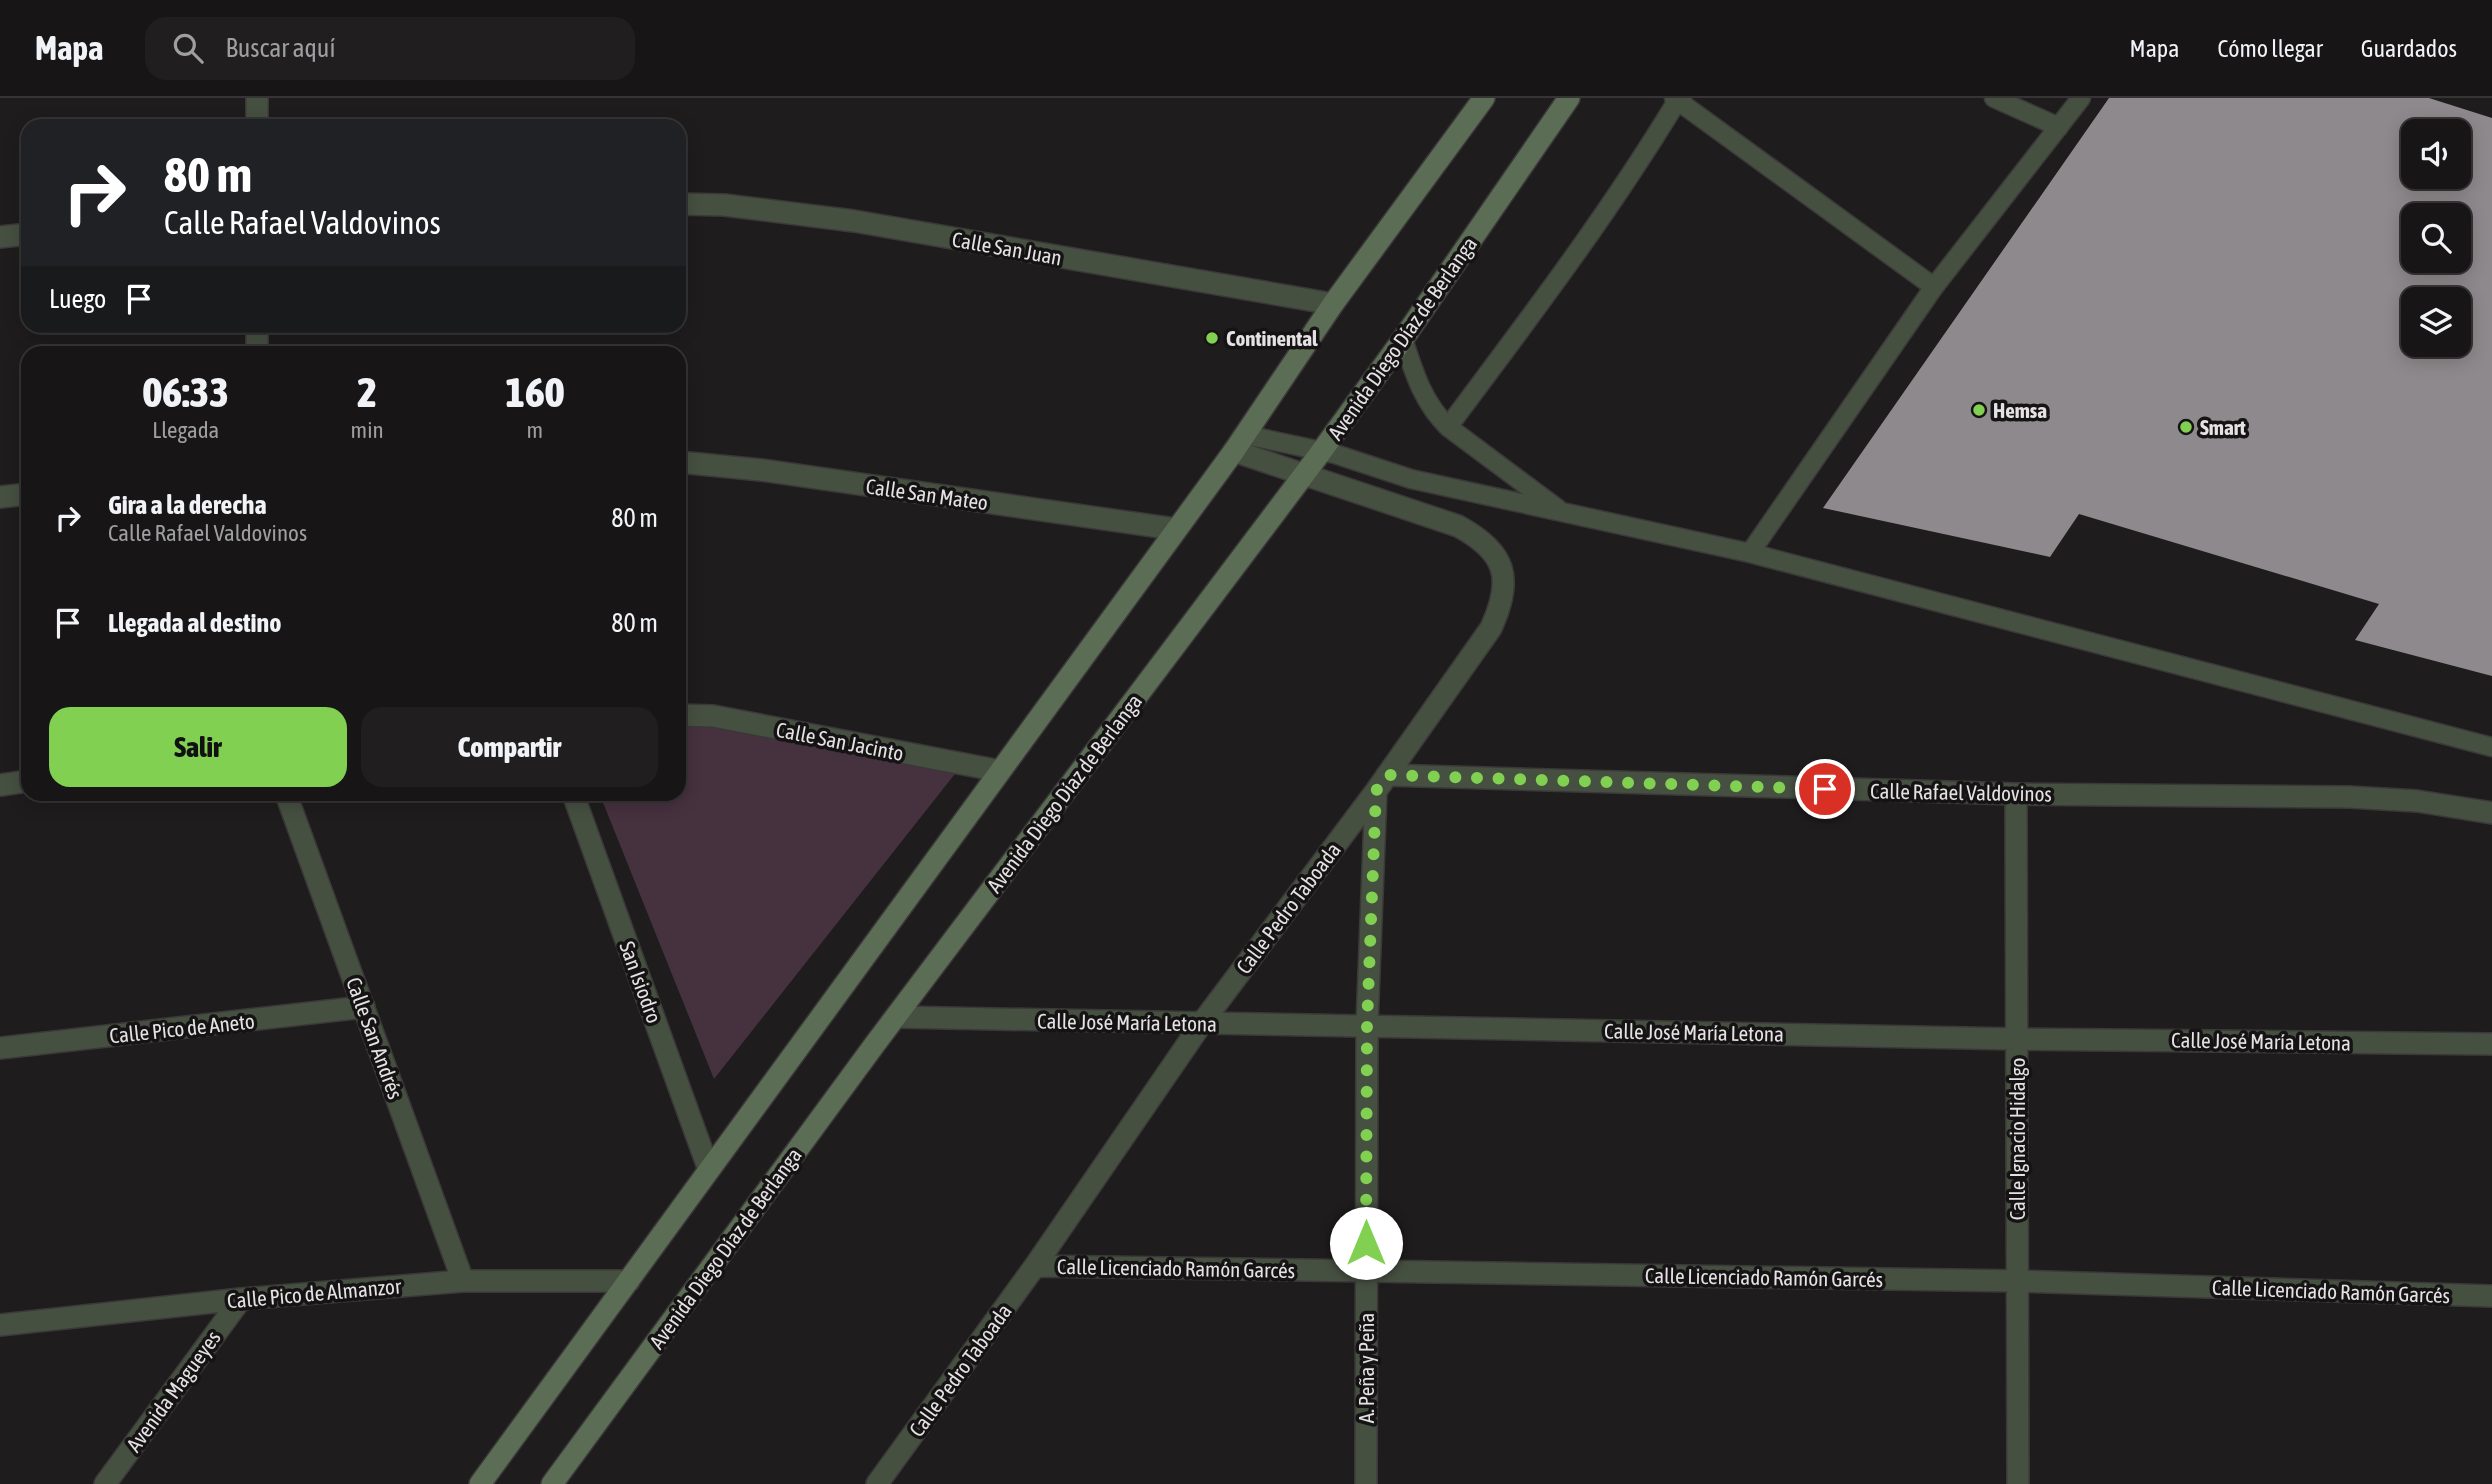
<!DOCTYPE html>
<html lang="es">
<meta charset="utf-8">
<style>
body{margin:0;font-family:"Asap Condensed",sans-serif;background:#201e1f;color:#f1f3f6;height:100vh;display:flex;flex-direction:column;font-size:26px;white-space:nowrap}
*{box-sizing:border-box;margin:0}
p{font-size:23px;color:#9e9fa1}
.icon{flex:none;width:38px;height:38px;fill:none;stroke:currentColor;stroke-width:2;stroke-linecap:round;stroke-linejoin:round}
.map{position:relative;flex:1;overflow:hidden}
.side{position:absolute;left:21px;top:248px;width:665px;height:455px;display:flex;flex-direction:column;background:#171516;border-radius:21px;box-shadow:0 4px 18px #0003,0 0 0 2px #363435}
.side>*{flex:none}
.top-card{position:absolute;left:21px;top:21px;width:665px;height:214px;border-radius:21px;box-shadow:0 4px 18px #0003,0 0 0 2px #363435;background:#202124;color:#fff;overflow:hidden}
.fabs{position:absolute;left:2401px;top:21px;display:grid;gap:14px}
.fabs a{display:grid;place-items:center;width:70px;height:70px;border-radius:14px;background:#171516;box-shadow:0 4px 18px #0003,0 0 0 2px #363435;font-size:35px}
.pin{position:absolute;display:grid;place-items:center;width:60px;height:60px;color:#fff;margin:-30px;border:4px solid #fff;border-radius:50%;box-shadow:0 2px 7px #0007}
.me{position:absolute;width:77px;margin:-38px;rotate:0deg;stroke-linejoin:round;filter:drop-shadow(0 0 5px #0008)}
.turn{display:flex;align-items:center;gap:24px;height:147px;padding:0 28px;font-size:32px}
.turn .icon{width:91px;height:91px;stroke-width:2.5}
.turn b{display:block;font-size:49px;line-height:60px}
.then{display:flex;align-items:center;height:66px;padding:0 28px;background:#0003;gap:14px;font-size:26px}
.eta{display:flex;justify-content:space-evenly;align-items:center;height:119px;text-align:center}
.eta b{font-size:42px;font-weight:800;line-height:49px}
.action{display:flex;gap:14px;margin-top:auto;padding:14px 28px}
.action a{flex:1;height:80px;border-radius:21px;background:#81d051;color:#111;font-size:28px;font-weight:800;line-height:80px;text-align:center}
.action a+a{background:#201e1f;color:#f1f3f6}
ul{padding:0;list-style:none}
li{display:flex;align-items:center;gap:21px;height:105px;padding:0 28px}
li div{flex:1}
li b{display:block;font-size:26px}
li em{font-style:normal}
header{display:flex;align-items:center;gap:42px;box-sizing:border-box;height:98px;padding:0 35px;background:#171516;border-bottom:2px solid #363435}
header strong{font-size:33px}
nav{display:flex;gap:38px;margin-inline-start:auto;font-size:24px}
.search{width:490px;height:63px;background:#201e1f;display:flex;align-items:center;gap:18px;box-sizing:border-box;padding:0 24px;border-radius:21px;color:#9e9fa1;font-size:26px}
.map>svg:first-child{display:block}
</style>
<header>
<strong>Mapa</strong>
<div class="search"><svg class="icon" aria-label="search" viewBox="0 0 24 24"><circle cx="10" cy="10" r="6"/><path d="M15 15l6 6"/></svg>Buscar aquí</div>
<nav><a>Mapa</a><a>Cómo llegar</a><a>Guardados</a></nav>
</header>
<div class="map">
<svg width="2492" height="1386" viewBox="0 0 2492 1386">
<rect width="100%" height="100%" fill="#1f1c1d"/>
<path fill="#46313f" d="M679 623 958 672 714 981 600 697 679 696Z"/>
<path fill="#8d898c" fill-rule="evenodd" d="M2109 0H2429L2492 20V578L2355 542 2379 506 2079 416 2050 459 1823 410ZM2413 33H2459V79H2413ZM2413 117H2459V163H2413ZM2413 201H2459V247H2413Z"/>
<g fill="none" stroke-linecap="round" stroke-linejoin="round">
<g stroke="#3b3839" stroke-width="21">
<path id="lane" d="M1674 0 1934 189
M1994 0 2059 29
M1403 241C1414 274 1422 303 1448 329L1558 411
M1448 329C1528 222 1608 117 1677 3L1682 0
M1246 337 1335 356 1411 381 1750 455 2492 649
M1750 455 1934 189 2081 0"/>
</g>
<g stroke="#3b3839" stroke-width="24">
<path id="street" d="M257 0V28
M679 106 724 107 854 123 1333 206
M0 139 28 136
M257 256V228
M679 364 761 372 1175 431
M0 399 28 396
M679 617 713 618 1000 673
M1387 677 2016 696 2349 699 2417 703 2492 715
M0 687 28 683
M286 696 463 1183
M573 696 709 1072
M2016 696 2018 1386
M897 919 2016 941 2492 946
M0 950 364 909
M1035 1168 2017 1183 2492 1198
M0 1227 241 1201 463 1183H629
M105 1386 241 1201
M877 1386 1035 1168 1202 925 1376 693 1491 530C1514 480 1506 454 1458 428L1234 353
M1366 1386 1367 927 1376 693"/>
</g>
<g stroke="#3b3839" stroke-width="24">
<path id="secondary" d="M480 1386 1234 353 1333 206 1484 0
M552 1386 875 946 1321 354 1403 241 1569 0"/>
</g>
<use href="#lane" stroke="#465041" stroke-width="18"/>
<use href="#street" stroke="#465041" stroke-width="21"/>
<use href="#secondary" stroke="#5c6d55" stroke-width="21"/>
</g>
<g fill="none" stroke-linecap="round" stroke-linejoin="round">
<path stroke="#81d051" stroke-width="12" stroke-dasharray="0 21.6" d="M1366 1145 1367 927 1376 693 1387 677 1825 691"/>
</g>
<g fill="#81d051" stroke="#151314" stroke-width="2.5">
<circle cx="1212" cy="240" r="7"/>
<circle cx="1979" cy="312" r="7"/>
<circle cx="2186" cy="329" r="7"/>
</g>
<g text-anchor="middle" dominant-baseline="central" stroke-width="7" stroke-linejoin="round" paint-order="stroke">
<g font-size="21" fill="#e4e2e3" stroke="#151314">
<text transform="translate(1007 150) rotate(10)">Calle San Juan</text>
<text transform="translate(1402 240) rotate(-55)">Avenida Diego Díaz de Berlanga</text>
<text transform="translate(927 396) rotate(8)">Calle San Mateo</text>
<text transform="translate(840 643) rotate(11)">Calle San Jacinto</text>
<text transform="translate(1961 694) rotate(1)">Calle Rafael Valdovinos</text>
<text transform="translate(1064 695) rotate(-53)">Avenida Diego Díaz de Berlanga</text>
<text transform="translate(1288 810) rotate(-53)">Calle Pedro Taboada</text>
<text transform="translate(641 884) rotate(70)">San Isiodro</text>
<text transform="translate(1127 924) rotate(1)">Calle José María Letona</text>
<text transform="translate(182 930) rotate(-6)">Calle Pico de Aneto</text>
<text transform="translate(1694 934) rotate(1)">Calle José María Letona</text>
<text transform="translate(375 940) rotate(70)">Calle San Andrés</text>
<text transform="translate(2261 943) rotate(1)">Calle José María Letona</text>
<text transform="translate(2017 1041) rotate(-90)">Calle Ignacio Hidalgo</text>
<text transform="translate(725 1150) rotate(-54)">Avenida Diego Díaz de Berlanga</text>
<text transform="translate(1176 1170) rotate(1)">Calle Licenciado Ramón Garcés</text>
<text transform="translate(1764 1179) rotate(1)">Calle Licenciado Ramón Garcés</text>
<text transform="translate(2331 1193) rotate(2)">Calle Licenciado Ramón Garcés</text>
<text transform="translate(314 1195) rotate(-5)">Calle Pico de Almanzor</text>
<text transform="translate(1366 1270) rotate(-90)">A. Peña y Peña</text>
<text transform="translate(960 1272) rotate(-54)">Calle Pedro Taboada</text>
<text transform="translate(173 1293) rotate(-54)">Avenida Magueyes</text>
</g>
<g font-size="21" font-weight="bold" fill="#e4e2e3" stroke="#151314" text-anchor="start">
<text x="1226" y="240">Continental</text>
<text x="1993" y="312">Hemsa</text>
<text x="2200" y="329">Smart</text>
</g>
</g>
</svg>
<div class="fabs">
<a><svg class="icon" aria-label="sound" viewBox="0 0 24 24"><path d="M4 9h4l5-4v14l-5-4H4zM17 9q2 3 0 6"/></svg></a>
<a><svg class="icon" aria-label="search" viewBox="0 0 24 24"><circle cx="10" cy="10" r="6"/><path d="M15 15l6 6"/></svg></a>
<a><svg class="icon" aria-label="layers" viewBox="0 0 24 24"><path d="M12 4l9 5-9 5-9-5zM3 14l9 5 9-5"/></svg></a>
</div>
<div class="pin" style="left:1825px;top:691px;background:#d93025"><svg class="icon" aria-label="arrive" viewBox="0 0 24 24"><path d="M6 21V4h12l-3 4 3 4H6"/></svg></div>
<svg class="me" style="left:1366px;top:1145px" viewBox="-20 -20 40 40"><circle r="19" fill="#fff"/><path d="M0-13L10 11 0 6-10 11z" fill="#81d051"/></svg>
<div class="top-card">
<div class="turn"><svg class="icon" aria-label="right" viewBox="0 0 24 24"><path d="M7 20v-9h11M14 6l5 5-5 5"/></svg><div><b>80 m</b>Calle Rafael Valdovinos</div></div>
<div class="then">Luego<svg class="icon" aria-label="arrive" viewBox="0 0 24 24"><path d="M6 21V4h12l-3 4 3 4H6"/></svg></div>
</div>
<section class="side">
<div class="eta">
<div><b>06:33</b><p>Llegada</p></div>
<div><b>2</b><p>min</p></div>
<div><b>160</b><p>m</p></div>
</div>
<ul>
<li><svg class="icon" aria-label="right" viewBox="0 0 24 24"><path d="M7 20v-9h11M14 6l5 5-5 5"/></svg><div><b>Gira a la derecha</b><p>Calle Rafael Valdovinos</p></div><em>80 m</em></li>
<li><svg class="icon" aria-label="arrive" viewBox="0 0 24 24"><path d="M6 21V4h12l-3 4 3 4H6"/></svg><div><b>Llegada al destino</b></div><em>80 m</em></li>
</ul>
<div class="action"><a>Salir</a><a>Compartir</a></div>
</section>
</div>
